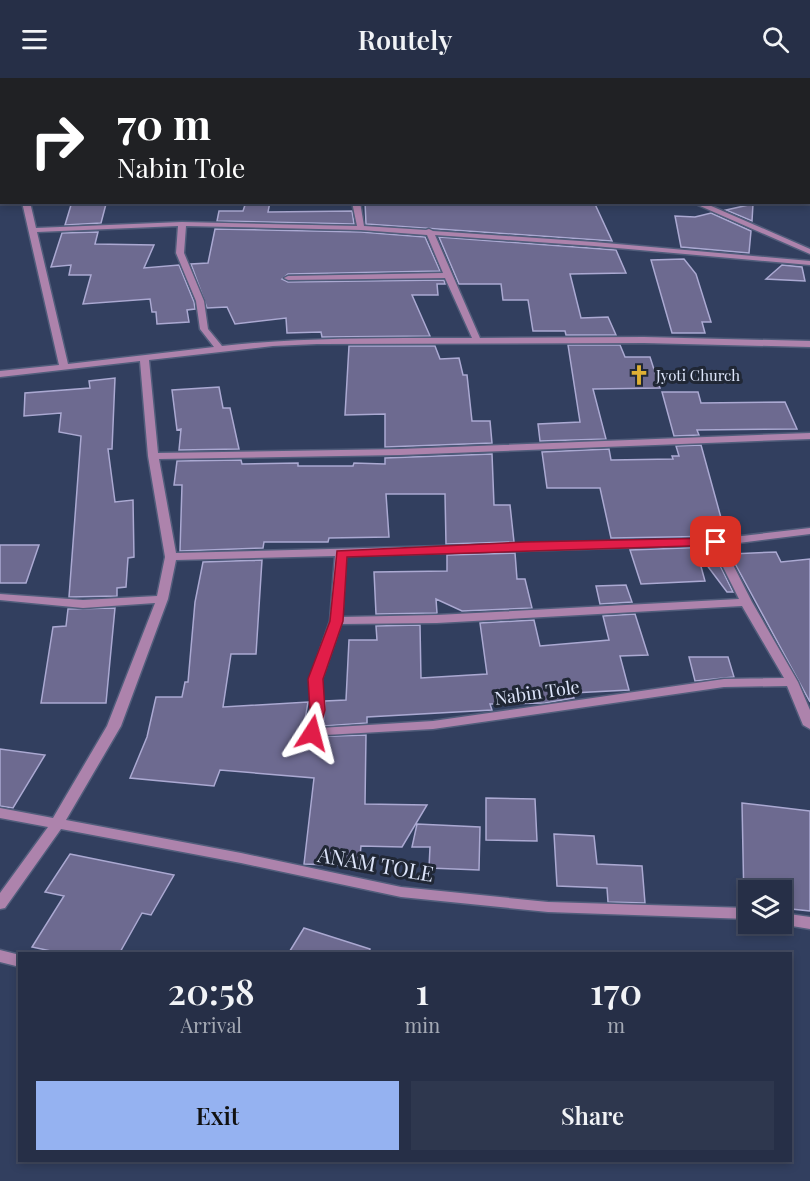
<!DOCTYPE html>
<style>
body{margin:0;font-family:"Playfair Display",serif;background:#2e374e;color:#f1f3f6;height:100vh;display:flex;flex-direction:column;font-size:22px;white-space:nowrap}
*{box-sizing:border-box;margin:0}
p{font-size:20px;color:#a4a9b4}
.icon{flex:none;width:33px;height:33px;fill:none;stroke:currentColor;stroke-width:2;stroke-linecap:round;stroke-linejoin:round}
.map{position:relative;flex:1;overflow:hidden}
.side{position:absolute;left:18px;top:874px;width:774px;height:210px;display:flex;flex-direction:column;background:#262f47;border-radius:0px;box-shadow:0 3px 9px #0003,0 0 0 2px #424a60}
.side>*{flex:none}
.guide{position:absolute;left:0px;top:0px;width:810px;height:126px;box-shadow:0 3px 9px #0003,0 0 0 2px #424a60;background:#202124;color:#fff;overflow:hidden}
.tools{position:absolute;left:738px;top:802px;display:grid;gap:12px}
.tools a{display:grid;place-items:center;width:54px;height:54px;border-radius:0px;background:#262f47;box-shadow:0 3px 9px #0003,0 0 0 2px #424a60;font-size:30px}
.pin{position:absolute;display:grid;place-items:center;width:51px;height:51px;color:#fff;margin:-26px;border-radius:12px;box-shadow:0 3px 9px #0006}
.me{position:absolute;width:66px;margin:-33px;rotate:9deg;stroke-linejoin:round;filter:drop-shadow(0 0 4px #0008)}
.turn{display:flex;align-items:center;gap:21px;height:126px;padding:0 18px;font-size:27px}
.turn .icon{width:78px;height:78px;stroke-width:2.5}
.turn b{display:block;font-size:42px;line-height:51px}
.eta{display:flex;justify-content:space-evenly;align-items:center;height:102px;text-align:center}
.eta b{font-size:36px;font-weight:600;line-height:42px}
.primary-button{display:flex;gap:12px;margin-top:auto;padding:12px 18px}
.primary-button a{flex:1;height:69px;border-radius:0px;background:#95b2f1;color:#111;font-size:24px;font-weight:600;line-height:69px;text-align:center}
.primary-button a+a{background:#2e374e;color:#f1f3f6}
header{display:flex;justify-content:space-between;align-items:center;height:78px;padding:0 18px;background:#262f47;font-size:27px;font-weight:600}
.map>svg:first-child{display:block}
</style>
<header><svg class="icon" aria-label="menu" viewBox="0 0 24 24"><path d="M4 6h16M4 12h16M4 18h16"/></svg>Routely<svg class="icon" aria-label="search" viewBox="0 0 24 24"><circle cx="10" cy="10" r="6"/><path d="M15 15l6 6"/></svg></header>
<div class="map">
<svg width="810" height="1103" viewBox="0 0 810 1103">
<rect width="100%" height="100%" fill="#323f5f"/>
<g fill="none" stroke-linecap="round" stroke-linejoin="round">
<path fill="#6797a4" fill-rule="evenodd" d="M265 0 283 2H269Z
M808 53H810V55H808Z"/>
</g>
<path fill="#6d6a90" stroke="#aba9d2" stroke-width="1.5" d="M246 124H270L268 134 352 133 354 146 217 143 219 133H243Z
M365 124H594L612 163 366 146Z
M106 126 101 145 65 147 71 127Z
M753 126 752 143 726 132Z
M711 135 751 153 749 175 681 169 675 138 695 139Z
M215 151 361 154 425 159 440 193 288 196 282 201 288 204 444 202 445 206H437L438 217H412L430 258 322 259 321 254 287 255 286 240 235 246 227 229 207 230 191 186 208 185Z
M98 154 95 166 154 167 144 190 179 187 194 224 195 231 187 232 189 244 157 246 156 234H152L150 221 83 226 91 197H69L71 187 51 189 62 155Z
M439 159 616 172 626 195 570 196 581 240 608 239 616 257H566L565 253H533L528 222H503L501 206H459Z
M684 181 696 196 711 244H702L705 255H672L651 182Z
M782 187 802 189 805 203 766 201Z
M568 267H620L625 279H650L660 310 593 311 606 361 540 363 538 346 580 344Z
M349 268H435L440 281 459 280 463 297H467L472 343H490L492 365 385 369V336L345 337Z
M115 300 112 371H108L115 424 133 422 134 479 128 480 126 509 117 510V518L69 519 81 358 59 354 61 335 24 338 25 315 90 310 89 303Z
M219 309 223 330H230L239 371 179 372 181 351 177 352 172 312Z
M662 314H698L701 325 785 324 797 351 697 352 699 357 674 358Z
M701 367 726 458 611 460 600 410H547L542 374 609 371 611 382 673 381 672 378H679L676 368Z
M492 376 494 427H510L514 464 446 466 445 416H386L389 459 329 460 328 464H264L263 470 180 473 182 407H174L177 383 241 382 242 386 298 385V388H353L354 385 385 386V380Z
M0 467H39L26 505H0Z
M711 469 733 514H727L697 474 705 503 641 506 630 472Z
M726 469H729L731 476 776 474 781 484 810 481V624Z
M515 475 517 501H525L532 530 462 533 436 521 437 535 376 536 374 494 447 493V477Z
M262 482 256 576H231L223 629 308 624 303 654 305 659 366 657 365 726 427 727 402 769 361 768 359 788 304 786 314 700 220 692 214 708 130 700 147 659 156 619H182L185 604H188L195 524 203 484Z
M626 507 632 524 600 526 596 508Z
M115 530 106 625H41L53 549 66 548 68 531Z
M635 536 648 577 620 578 629 612 572 615 574 620 545 625 490 626 492 632 367 639V645L323 648 325 623 346 622 349 562H377L376 548 420 547 421 600 487 596 480 545 534 542 540 568 609 562 603 538Z
M689 579H728L734 599 695 603Z
M0 671 45 677 13 730 0 728Z
M486 720 535 721 537 763 486 762Z
M742 725 810 733V833L782 830V813H748V827L744 826Z
M417 746 480 749 479 792 429 790 430 769H412Z
M554 756 594 758 597 786 642 788 645 825 608 824 607 810 557 808Z
M70 776 174 797 151 837 142 835 119 876H65L32 869 64 818 45 814Z
M304 850 370 871 369 876H288Z"/>
<g fill="none" stroke-linecap="round" stroke-linejoin="round">
<g stroke="#515d7b" stroke-width="3">
<path id="street" d="M25 0H32L24 2Z
M128 0H135L137 2H129Z
M382 0H388L381 2Z
M642 0 653 2H643Z
M713 0 727 2H715Z
M775 0H781L782 2H776Z
M808 20H810V24H808Z
M2 22V28H0V23Z
M0 43H2V47H0Z
M0 94H2V98H0Z
M808 100H810V104H808Z
M22 124H30L36 150 182 144 357 148 352 124H360L364 148 426 152 429 151 433 153 594 164 810 183V187L594 168 435 157 480 260 644 259 810 263V269L644 265 317 266 273 268 149 282 158 375 400 371 810 355V361L400 377 159 381 176 475 716 461 810 450V456L723 467 752 524 798 604 810 632V651L803 647 787 608 724 609 433 651 307 658 305 655 311 632 310 601 330 543 335 478 176 482 168 521 121 648 66 742 241 775 401 809 548 824 748 830V841L548 834 401 819 241 785 61 751 5 830 0 831V815L48 749 0 740V730L53 740 107 648 155 525 83 530 0 522V516L83 522 157 518 165 479 148 378 140 283 0 299V293L59 287ZM178 148 176 175 196 223 200 251 214 269 68 286 37 154ZM186 148 361 152 427 157 443 195 288 198 284 200 288 202 445 200 472 260C388 260 305 259 222 268L208 251 204 223 184 175ZM712 467 739 521 437 537 342 539 346 478ZM742 528 784 600 724 601 433 643 320 650 323 632 322 601 341 546 437 545Z
M691 124H702L810 171V176Z
M782 835 810 839V851L780 846Z
M0 872 20 877V889L0 884Z"/>
</g>
<use href="#street" fill="#ad83ac" fill-rule="evenodd"/>
</g>
<path fill="#e11d48" stroke="#92132f" stroke-width="1.5" d="M716 460 723 464 721 467 347 479 343 543 323 601 325 632 319 655 312 660 305 655 310 632 308 601 330 543 337 473 525 464Z"/>
<defs>
<g id="church-bare" transform="scale(1.62)"><path d="M-1.2-6h2.4v3.5h3.3v2.4h-3.3V6h-2.4V-.1h-3.3v-2.4h3.3Z" fill="#dfb034" stroke="#202735" stroke-width="2.5" paint-order="stroke"/></g>
</defs>
<g fill-rule="evenodd">
<use href="#church-bare" x="639" y="297"/>
</g>
<g text-anchor="middle" dominant-baseline="central" stroke-width="6" stroke-linejoin="round" paint-order="stroke">
<g font-size="15" fill="#dde5fa" stroke="#202735" text-anchor="start">
<text x="656" y="297">Jyoti Church</text>
</g>
<g font-size="18" fill="#dde5fa" stroke="#202735">
<text transform="translate(537 614) rotate(-8)">Nabin Tole</text>
</g>
<g font-size="21" fill="#dde5fa" stroke="#202735">
<text transform="translate(376 785) rotate(10)">ANAM TOLE</text>
</g>
</g>
</svg>
<div class="tools">
<a><svg class="icon" aria-label="layers" viewBox="0 0 24 24"><path d="M12 4l9 5-9 5-9-5zM3 14l9 5 9-5"/></svg></a>
</div>
<div class="pin" style="left:716px;top:464px;background:#d93025"><svg class="icon" aria-label="arrive" viewBox="0 0 24 24"><path d="M6 21V4h12l-3 4 3 4H6"/></svg></div>
<svg class="me" style="left:312px;top:655px" viewBox="-20 -20 40 40"><path d="M0-17L14 15 0 8-14 15z" fill="#e11d48" stroke="#fff" stroke-width="4"/></svg>
<div class="guide">
<div class="turn"><svg class="icon" aria-label="right" viewBox="0 0 24 24"><path d="M7 20v-9h11M14 6l5 5-5 5"/></svg><div><b>70 m</b>Nabin Tole</div></div>
</div>
<section class="side">
<div class="eta">
<div><b>20:58</b><p>Arrival</p></div>
<div><b>1</b><p>min</p></div>
<div><b>170</b><p>m</p></div>
</div>
<div class="primary-button"><a>Exit</a><a>Share</a></div>
</section>
</div>
